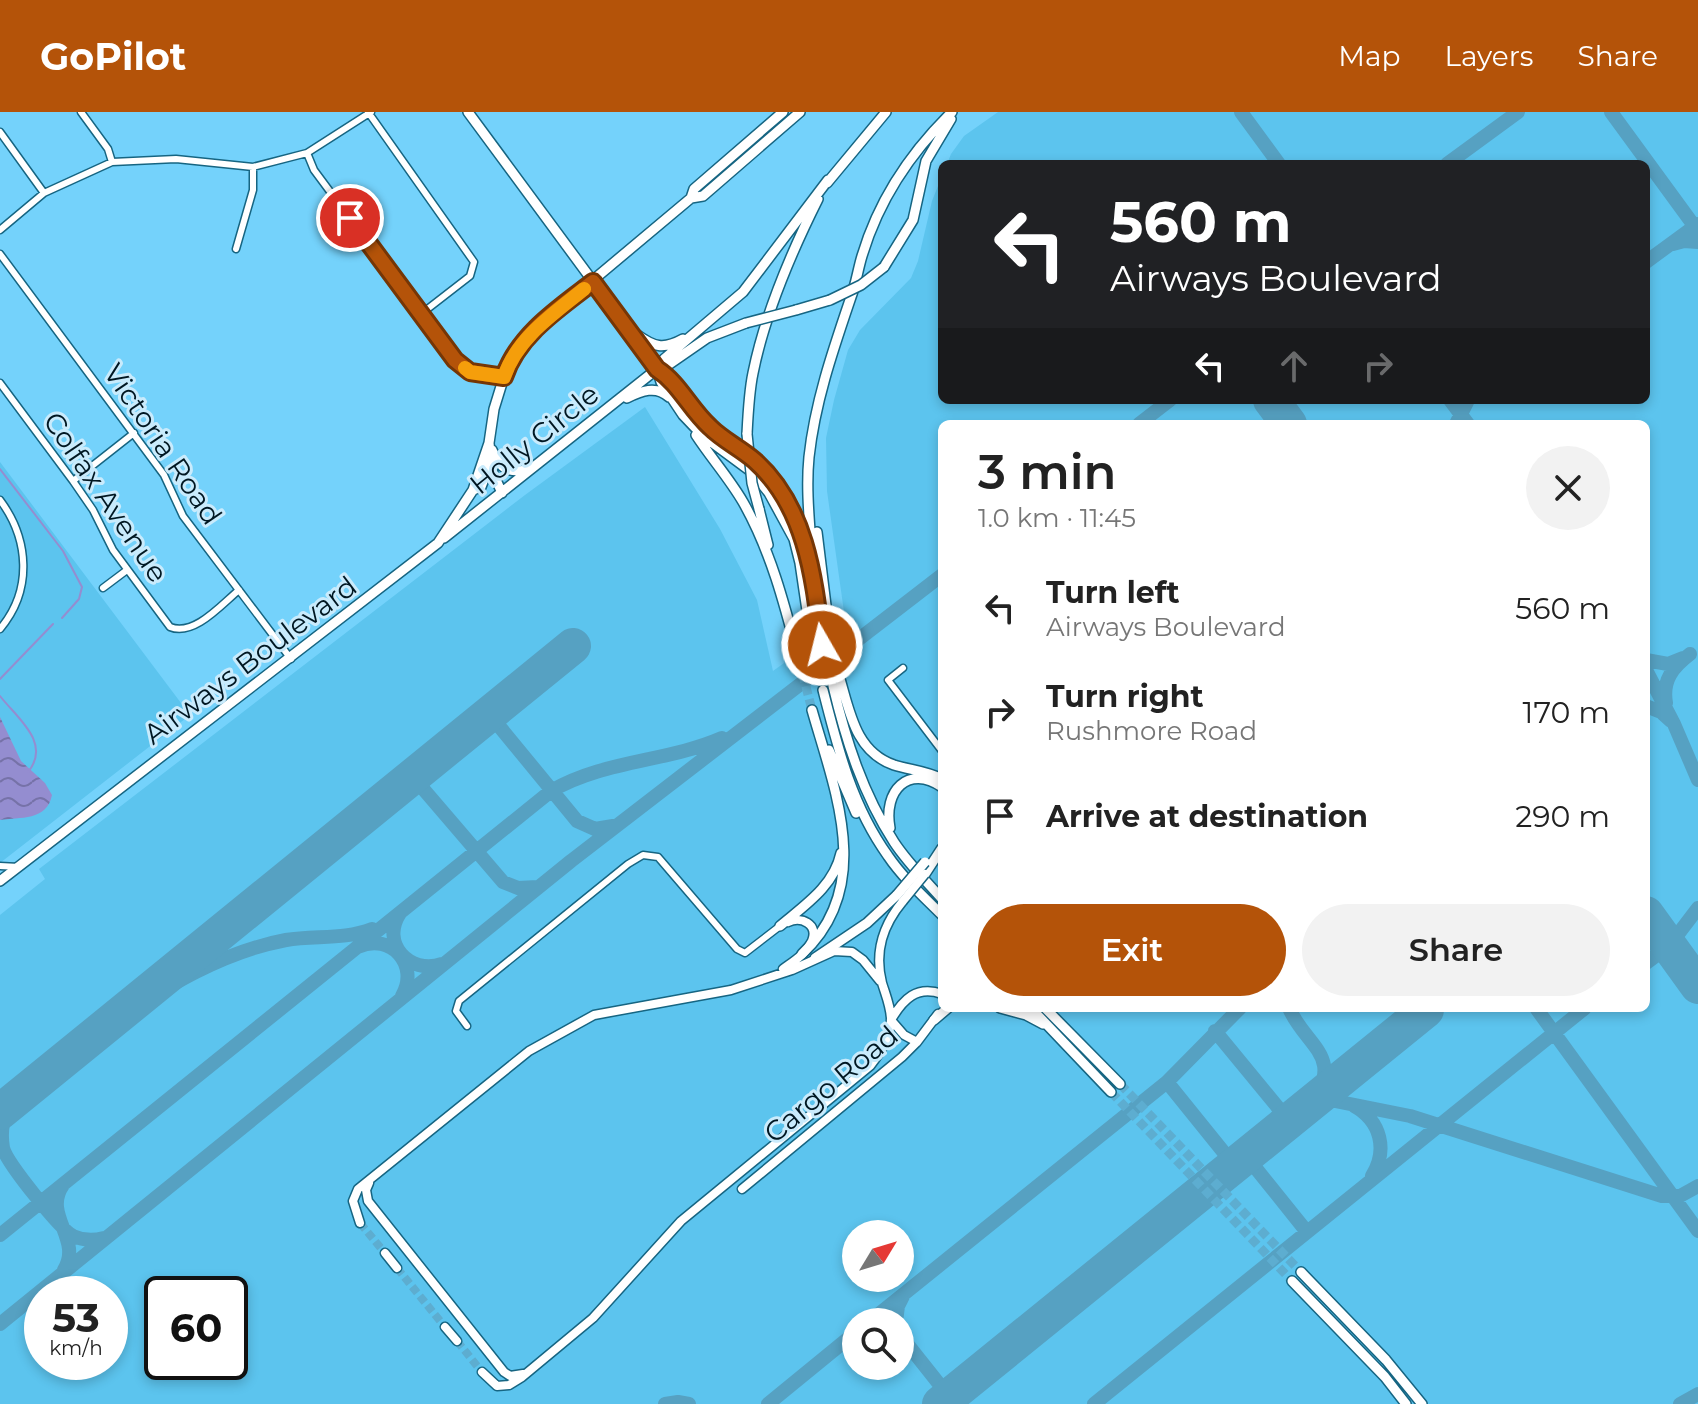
<!DOCTYPE html>
<meta charset="utf-8">
<style>
body{margin:0;font-family:Montserrat,sans-serif;background:#f2f2f2;color:#222;height:100vh;display:flex;flex-direction:column;font-size:30px;white-space:nowrap}
*{box-sizing:border-box;margin:0}
p{font-size:26px;color:#767676}
.icon{flex:none;width:44px;height:44px;fill:none;stroke:currentColor;stroke-width:2;stroke-linecap:round;stroke-linejoin:round}
.map{position:relative;flex:1;overflow:hidden}
.panel{position:absolute;left:938px;top:308px;width:712px;height:592px;display:flex;flex-direction:column;background:#fff;border-radius:12px;box-shadow:0 4px 12px #0003}
.panel>*{flex:none}
.banner{position:absolute;left:938px;top:48px;width:712px;height:244px;border-radius:12px;box-shadow:0 4px 12px #0003;background:#202124;color:#fff;overflow:hidden}
.needle{width:52px;rotate:52deg}
.fabs{position:absolute;left:842px;top:1108px;display:grid;gap:16px}
.fabs a{display:grid;place-items:center;width:72px;height:72px;border-radius:50%;background:#fff;box-shadow:0 4px 12px #0003;font-size:40px}
.speed{position:absolute;left:24px;top:1164px;display:flex;gap:16px;font-size:40px;font-weight:700;text-align:center}
.speed>*{display:grid;place-content:center;width:104px;height:104px;border-radius:50%;background:#fff;box-shadow:0 4px 12px #0003;line-height:1}
.speed small{font-size:20px;font-weight:400}
.speed .limit{border:4px solid #111;border-radius:12px;background:#fff;color:#111}
.pin{position:absolute;display:grid;place-items:center;width:68px;height:68px;color:#fff;margin:-34px;border:4px solid #fff;border-radius:50%;box-shadow:0 2px 8px #0007}
.me{position:absolute;width:88px;margin:-44px;rotate:352deg;stroke-linejoin:round;filter:drop-shadow(0 0 6px #0008)}
.turn{display:flex;align-items:center;gap:28px;height:168px;padding:0 40px;font-size:36px}
.turn .icon{width:104px;height:104px;stroke-width:2.5}
.turn b{display:block;font-size:56px;line-height:68px}
.lanes{display:flex;align-items:center;height:76px;padding:0 40px;background:#0003;justify-content:center;gap:40px;direction:ltr}
.lanes .off{opacity:.35}
.round{display:grid;place-items:center;flex:none;width:84px;height:84px;border-radius:42px;background:#f2f2f2}
.overview{display:flex;align-items:center;justify-content:space-between;height:136px;padding:0 40px}
h1{font-size:48px;font-weight:600;line-height:60px}
.action{display:flex;gap:16px;margin-top:auto;padding:16px 40px}
.action a{flex:1;height:92px;border-radius:48px;background:#b45309;color:#fff;font-size:32px;font-weight:600;line-height:92px;text-align:center}
.action a+a{background:#f2f2f2;color:#222}
ul{padding:0;list-style:none}
li{display:flex;align-items:center;gap:24px;height:104px;padding:0 40px}
li div{flex:1}
li b{display:block;font-size:30px}
li em{font-style:normal}
header{display:flex;align-items:center;gap:48px;box-sizing:border-box;height:112px;padding:0 40px;background:#b45309;color:#fff}
header strong{font-size:38px}
nav{display:flex;gap:44px;margin-inline-start:auto;font-size:28px}
.map>svg:first-child{display:block}
</style>
<header>
<strong>GoPilot</strong>
<nav><a>Map</a><a>Layers</a><a>Share</a></nav>
</header>
<div class="map">
<svg width="1698" height="1292" viewBox="0 0 1698 1292">
<defs>
<pattern id="water-waves" width="16" height="10" patternUnits="userSpaceOnUse" patternTransform="scale(2)"><rect width="16" height="10" fill="#948dd0"/><path d="M0 5q4-4 8 0t8 0" fill="none" stroke="#7672a8"/></pattern>
</defs>
<rect width="100%" height="100%" fill="#74d2fb"/>
<path fill="#5cc4ee" fill-rule="evenodd" d="M998 0H1698V1292H0V803L45 767 39 757 525 383 645 295 720 417 757 488 773 559 845 507 827 379 826 326 834 288 848 238 860 218 911 166 918 149 932 89 942 64V288H1646V52H947L951 42 964 24ZM942 312H1646V896H942ZM856 1122H900V1166H856ZM42 1182H110V1250H42ZM162 1182H230V1250H162ZM856 1210H900V1254H856Z
M0 350 190 603 0 751Z"/>
<path fill="url(#water-waves)" d="M0 605 21 649 45 671 52 683C47 709 20 705 0 708Z"/>
<g fill="none" stroke-linecap="round" stroke-linejoin="round">
<path stroke="#948dd0" stroke-width="2" d="M0 357 63 439 82 475 79 487 62 506
M0 567 53 512
M0 584C17 606 52 631 28 660"/>
<path stroke="#56a1c2" stroke-width="14" d="M1241 0 1279 52
M1611 0 1698 119
M1447 52 1518 0
M1673 132 1684 129 1698 130
M1646 150 1698 112
M1450 288 1468 312
M1139 312 1170 288
M1456 312 1468 288
M1646 548 1668 552 1683 546
M1646 558 1674 612 1698 668
M1666 591C1662 568 1673 555 1690 542
M1646 594 1661 600 1671 609
M490 603 577 709 595 717 613 714
M413 665 503 770 518 776 538 775
M400 801C380 831 409 863 442 852
M358 835C391 820 420 853 402 884
M1646 851 1669 834 1698 796
M1289 896C1305 934 1347 945 1309 993
M1536 896 1698 1119
M114 908C168 874 222 840 286 828 315 823 344 828 372 817
M1215 919 1289 1009
M1167 970 1234 1053
M13 989C3 1004 0 1018 3 1036 7 1051 60 1117 73 1124 84 1129 93 1129 104 1126
M1309 993 1330 988 1410 1004 1662 1084H1680L1698 1074
M1354 994C1381 1009 1388 1038 1372 1064
M1246 1044 1307 1120
M63 1073C42 1103 83 1127 64 1158
M0 1123 551 679C604 648 667 650 722 626
M869 1210 1167 970 1240 896
M896 1210 898 1194 903 1184
M0 1212 571 749 942 463
M901 1224 955 1292
M665 1292 678 1290 689 1292
M768 1292 856 1220
M1094 1292 1585 896
M1680 1292 1698 1282"/>
<path stroke="#56a1c2" stroke-width="36" d="M1271 288 1289 312
M1646 802 1698 874
M0 1000 573 534
M940 1292 1426 898"/>
<path stroke="#5dadd0" stroke-width="8" stroke-dasharray="8 4" stroke-linecap="butt" d="M360 1111 385 1141
M397 1156 445 1215
M457 1229 482 1260"/>
<path stroke="#5dadd0" stroke-width="9" stroke-dasharray="9 4.5" stroke-linecap="butt" d="M830 526 840 567
M822 533 833 574
M813 539 823 578
M799 548 812 598
M1120 972 1301 1160
M1111 980 1292 1169"/>
<g stroke="#166582" stroke-width="9">
<path id="street" d="M81 0 108 37 112 50
M368 0 474 150 470 164 421 202
M0 20 44 81
M307 41 314 58 455 248 470 260 504 265
M0 118 44 81 112 50 176 47 253 55 307 41 371 0
M236 137 253 78V55
M0 142 164 363 183 404 291 547
M0 271 73 369 93 398 113 438 170 515C194 525 222 492 239 478
M73 369 134 321
M0 388C29 427 33 478 0 517
M103 476 127 458
M903 556 888 568 942 639
M0 754 19 755
M467 914 456 899 459 889 628 752 643 743 658 745 737 837 745 841 780 814"/>
</g>
<g stroke="#166582" stroke-width="11">
<path id="secondary" d="M783 857C794 849 806 842 812 829 819 812 801 804 788 810
M891 908C903 887 917 873 942 882
M891 908 904 923 917 930
M369 1071 366 1078 368 1089 504 1260 510 1264 523 1262
M742 1077 902 945 917 930 938 902
M360 1111 353 1089 358 1077 529 939 594 903 731 878 792 858 834 839 852 840 863 848 880 869
M385 1141 397 1156
M445 1215 457 1229
M482 1260 497 1274 509 1273 522 1265 593 1206 681 1109 870 954C881 940 890 926 891 908 891 895 886 884 882 871 874 839 883 813 903 789"/>
</g>
<g stroke="#166582" stroke-width="12">
<path id="primary" d="M468 0 628 217 657 257 661 270 683 303 703 324 753 361 769 381 794 427 800 451 813 539
M827 71 886 0
M691 86 703 84 800 0
M884 155 913 108 926 49 951 7
M796 198 830 188
M636 222C654 235 663 238 683 227
M657 257C677 270 690 295 707 312 720 326 736 335 751 347 779 369 801 408 808 442
M657 257 668 253 707 226 746 211
M627 286C641 279 656 273 669 285
M747 322C748 302 749 280 753 261 765 201 791 141 818 87
M696 323C711 346 729 366 743 390 771 439 785 494 799 548
M492 338C500 358 510 362 530 357
M473 378 481 375 489 354
M502 381 492 359 489 331 494 297 506 258 516 239 549 205 691 86 694 77 783 0
M759 397 768 433
M817 420 830 526
M444 426 657 257 664 247 743 180 828 68
M813 464 822 533
M813 468C812 428 805 385 809 345 815 290 833 238 851 185 856 172 858 157 862 144 879 87 910 41 952 0
M840 567C850 601 856 640 894 653 910 658 927 659 942 667
M833 574C846 629 863 682 894 730 907 750 926 769 942 787
M823 578C838 637 852 694 888 744 903 766 923 784 942 803
M829 638 856 701
M890 716C883 679 908 652 942 675
M925 762 942 736
M0 769 438 431 473 378 489 331
M780 814C805 793 834 774 841 741
M802 842C875 774 835 679 812 598
M815 846 867 811 897 783
M1000 896 1026 903 1043 912
M1031 896 1111 980
M1045 896 1120 972
M934 908 948 896
M1301 1160 1386 1248 1422 1292
M1292 1169 1385 1265 1406 1292"/>
</g>
<use href="#street" stroke="#fff" stroke-width="6"/>
<use href="#secondary" stroke="#fff" stroke-width="8"/>
<use href="#primary" stroke="#fff" stroke-width="9"/>
<g stroke="#166582" stroke-width="11" stroke-linecap="butt">
<path id="secondary-bridge" d="M903 789 925 762"/>
</g>
<g stroke="#166582" stroke-width="12" stroke-linecap="butt">
<path id="primary-bridge" d="M830 188 861 173 884 155
M746 211 796 198
M747 322 752 371 759 397
M897 783 925 750"/>
</g>
<use href="#secondary-bridge" stroke="#fff" stroke-width="8"/>
<use href="#primary-bridge" stroke="#fff" stroke-width="9"/>
</g>
<g fill="none" stroke-linecap="round" stroke-linejoin="round">
<g stroke="#753606" stroke-width="20">
<path id="route" d="M350 106 455 248 470 260 504 265C518 223 559 196 593 170L657 257C679 271 690 297 710 315 723 328 740 336 754 348 807 395 814 467 822 533"/>
</g>
<use href="#route" stroke="#b45309" stroke-width="14"/>
<path stroke="#f59e0b" stroke-width="14" d="M465 256 470 260 504 265C517 226 553 202 584 177"/>
</g>
<g text-anchor="middle" dominant-baseline="central" stroke-width="6" stroke-linejoin="round" paint-order="stroke">
<g font-size="28" fill="#001722" stroke="#c9ebfc">
<text transform="translate(534 327) rotate(-39)">Holly Circle</text>
<text transform="translate(163 332) rotate(56)">Victoria Road</text>
<text transform="translate(106 385) rotate(56)">Colfax Avenue</text>
<text transform="translate(250 548) rotate(-37)">Airways Boulevard</text>
<text transform="translate(831 972) rotate(-40)">Cargo Road</text>
</g>
</g>
</svg>
<div class="fabs">
<a><svg class="needle" viewBox="-14 -14 28 28"><path d="M0-13l5 13h-10z" fill="#e53935"/><path d="M0 13l5-13h-10z" fill="#767676"/></svg></a>
<a><svg class="icon" aria-label="search" viewBox="0 0 24 24"><circle cx="10" cy="10" r="6"/><path d="M15 15l6 6"/></svg></a>
</div>
<div class="speed"><div>53<small>km/h</small></div><div class="limit">60</div></div>
<div class="pin" style="left:350px;top:106px;background:#d93025"><svg class="icon" aria-label="arrive" viewBox="0 0 24 24"><path d="M6 21V4h12l-3 4 3 4H6"/></svg></div>
<svg class="me" style="left:822px;top:533px" viewBox="-20 -20 40 40"><circle r="17" fill="#b45309" stroke="#fff" stroke-width="3"/><path d="M0-11L8 9 0 5-8 9z" fill="#fff"/></svg>
<div class="banner">
<div class="turn"><svg class="icon" aria-label="left" viewBox="0 0 24 24"><path d="M17 20v-9H6M10 6l-5 5 5 5"/></svg><div><b>560 m</b>Airways Boulevard</div></div>
<div class="lanes"><svg class="icon" aria-label="left" viewBox="0 0 24 24"><path d="M17 20v-9H6M10 6l-5 5 5 5"/></svg><svg class="icon off" aria-label="ahead" viewBox="0 0 24 24"><path d="M12 20V5M6 11l6-6 6 6"/></svg><svg class="icon off" aria-label="right" viewBox="0 0 24 24"><path d="M7 20v-9h11M14 6l5 5-5 5"/></svg></div>
</div>
<section class="panel">
<div class="overview"><div><h1>3 min</h1><p>1.0 km · 11:45</p></div><a class="round"><svg class="icon" aria-label="close" viewBox="0 0 24 24"><path d="M6 6l12 12M18 6L6 18"/></svg></a></div>
<ul>
<li><svg class="icon" aria-label="left" viewBox="0 0 24 24"><path d="M17 20v-9H6M10 6l-5 5 5 5"/></svg><div><b>Turn left</b><p>Airways Boulevard</p></div><em>560 m</em></li>
<li><svg class="icon" aria-label="right" viewBox="0 0 24 24"><path d="M7 20v-9h11M14 6l5 5-5 5"/></svg><div><b>Turn right</b><p>Rushmore Road</p></div><em>170 m</em></li>
<li><svg class="icon" aria-label="arrive" viewBox="0 0 24 24"><path d="M6 21V4h12l-3 4 3 4H6"/></svg><div><b>Arrive at destination</b></div><em>290 m</em></li>
</ul>
<div class="action"><a>Exit</a><a>Share</a></div>
</section>
</div>
